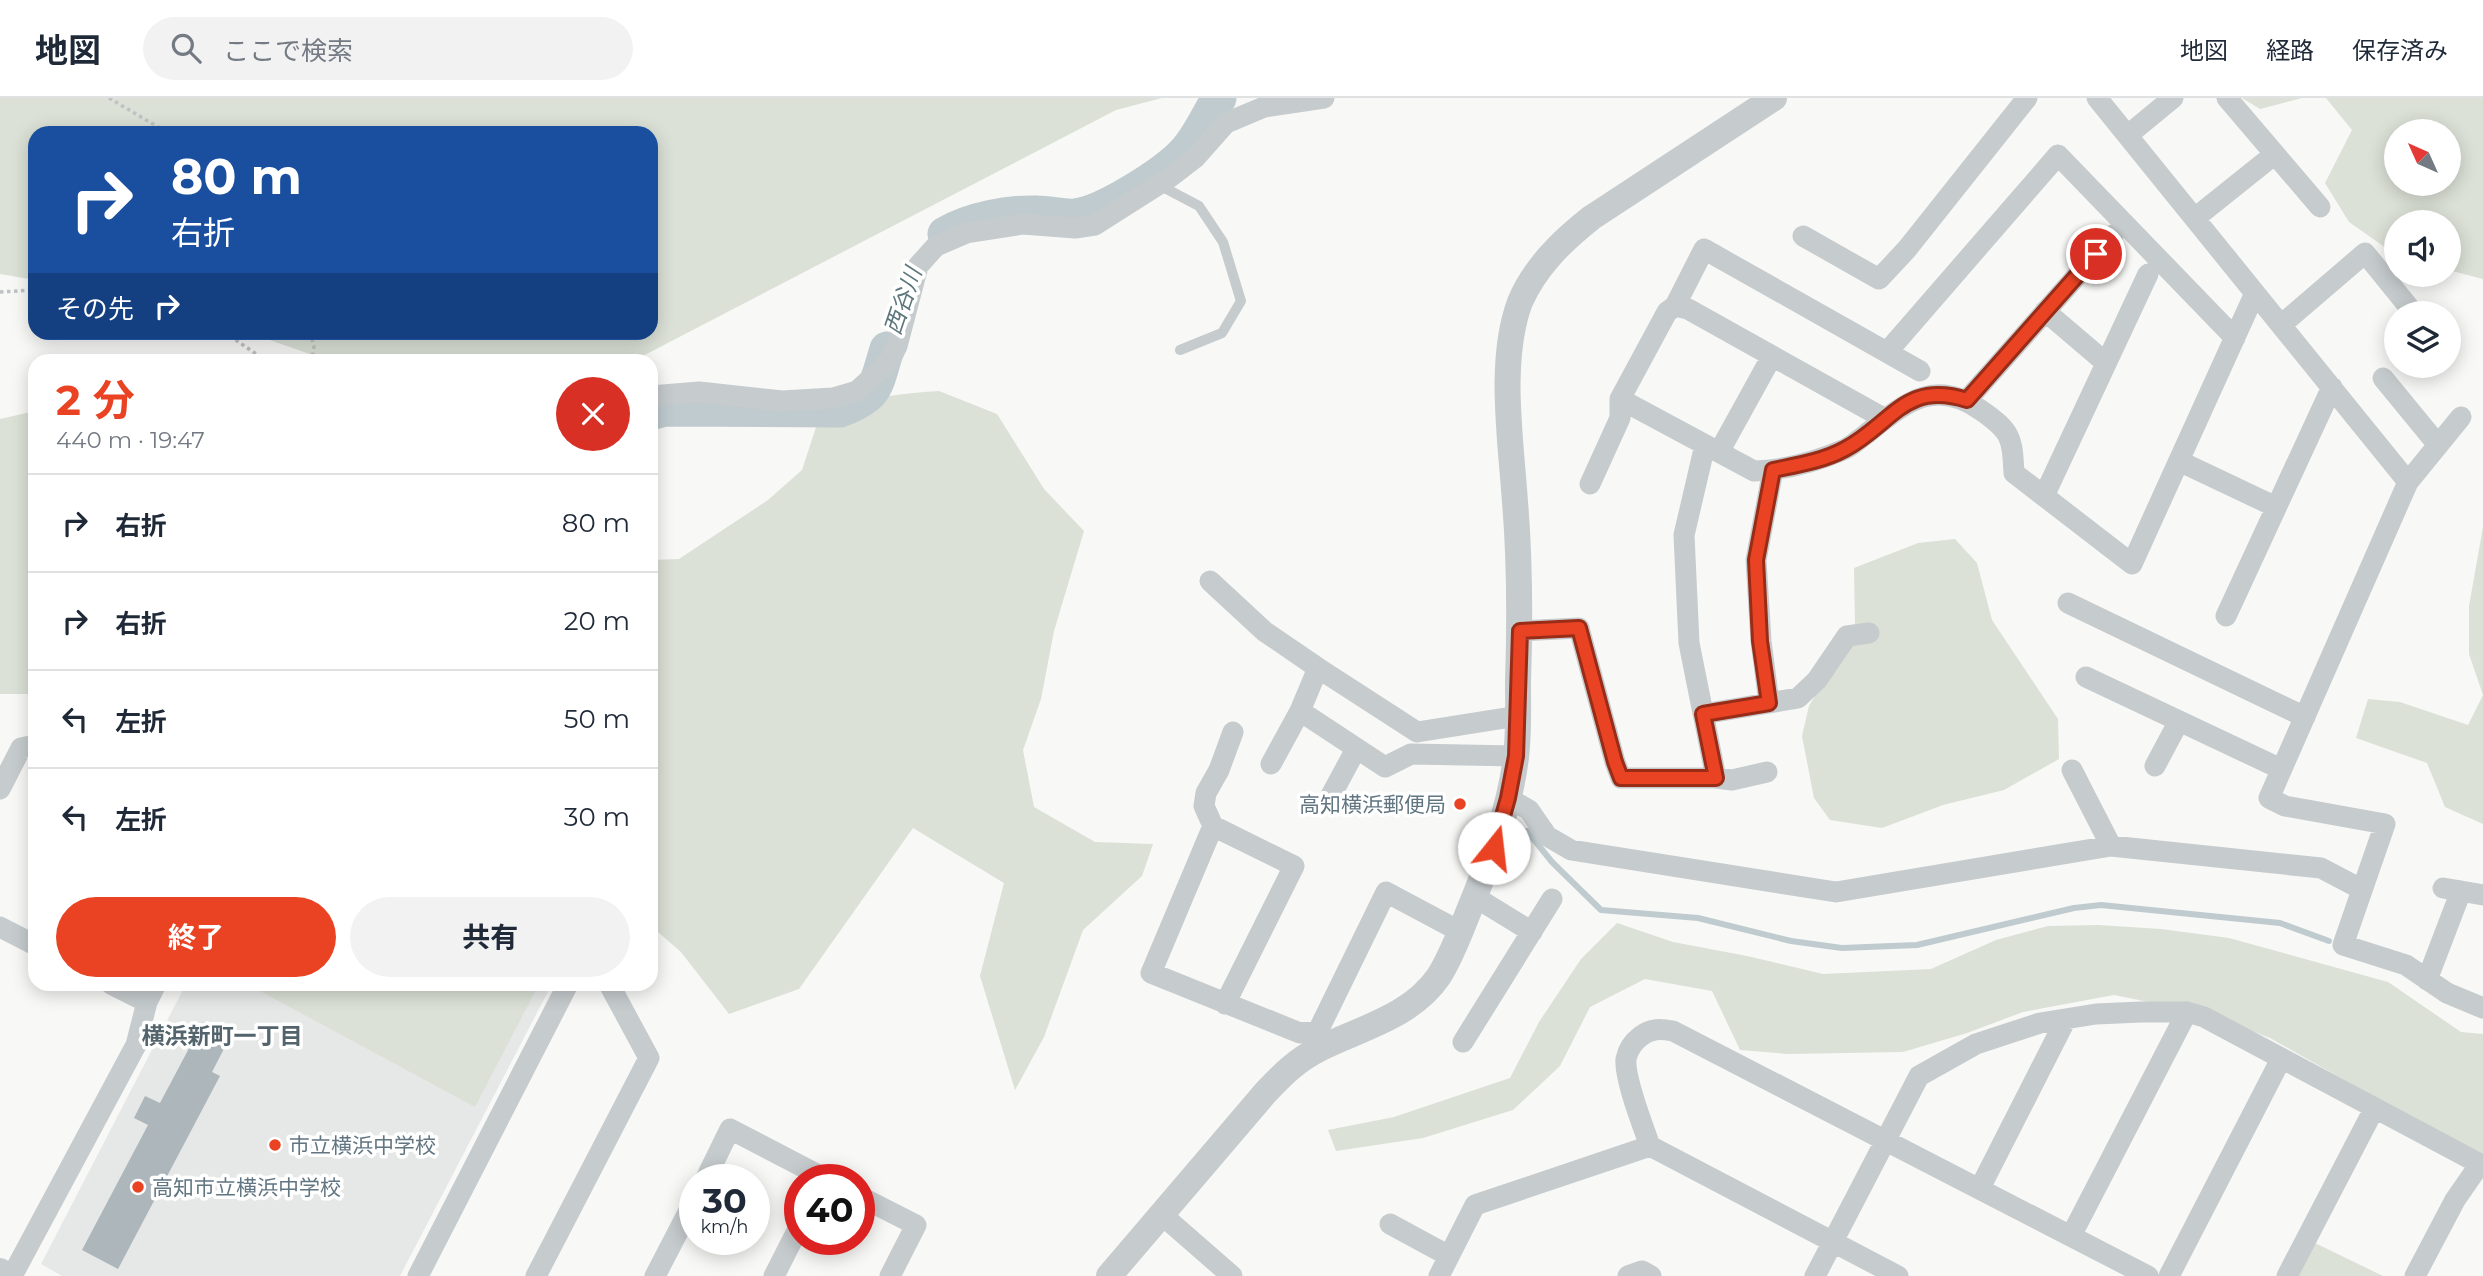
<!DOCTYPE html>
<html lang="ja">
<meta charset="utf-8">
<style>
body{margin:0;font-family:Montserrat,"Noto Sans JP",sans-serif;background:#f2f2f3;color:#1f2937;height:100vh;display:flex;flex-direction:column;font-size:26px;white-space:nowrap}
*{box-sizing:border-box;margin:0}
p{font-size:23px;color:#747a83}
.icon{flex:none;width:38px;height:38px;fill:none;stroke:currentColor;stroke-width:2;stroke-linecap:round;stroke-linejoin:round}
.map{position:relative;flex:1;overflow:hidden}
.panel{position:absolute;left:28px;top:256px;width:630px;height:637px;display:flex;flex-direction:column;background:#fff;border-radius:21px;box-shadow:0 4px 18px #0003}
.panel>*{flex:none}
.hud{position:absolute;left:28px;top:28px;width:630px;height:214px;border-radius:21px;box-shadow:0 4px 18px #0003;background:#1a4fa0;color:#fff;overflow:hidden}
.needle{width:46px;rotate:315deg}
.controls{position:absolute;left:2384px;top:21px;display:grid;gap:14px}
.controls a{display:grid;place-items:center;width:77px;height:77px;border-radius:50%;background:#fff;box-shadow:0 4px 18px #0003;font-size:35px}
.speed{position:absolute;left:679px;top:1066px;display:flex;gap:14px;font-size:35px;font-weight:700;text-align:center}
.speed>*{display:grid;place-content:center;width:91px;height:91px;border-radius:50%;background:#fff;box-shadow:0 4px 18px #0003;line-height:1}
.speed small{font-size:18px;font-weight:400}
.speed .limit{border:10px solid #d22;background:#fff;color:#111}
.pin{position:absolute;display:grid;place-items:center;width:60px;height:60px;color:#fff;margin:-30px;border:4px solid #fff;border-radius:50%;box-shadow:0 2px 7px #0007}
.me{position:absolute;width:77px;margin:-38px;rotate:16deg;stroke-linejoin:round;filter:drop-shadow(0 0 5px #0008)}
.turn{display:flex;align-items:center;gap:24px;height:147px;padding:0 28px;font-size:32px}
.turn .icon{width:91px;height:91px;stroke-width:2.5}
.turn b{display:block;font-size:49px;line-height:60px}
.then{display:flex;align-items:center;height:66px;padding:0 28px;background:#0003;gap:14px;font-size:26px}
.round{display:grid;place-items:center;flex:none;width:74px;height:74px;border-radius:37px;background:#f2f2f3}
.summary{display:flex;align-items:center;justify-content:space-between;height:119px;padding:0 28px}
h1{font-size:42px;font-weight:700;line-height:52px;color:#ea4324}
.action{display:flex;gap:14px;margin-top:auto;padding:14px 28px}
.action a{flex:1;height:80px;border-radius:42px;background:#ea4324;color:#fff;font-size:28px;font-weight:700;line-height:80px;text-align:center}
.action a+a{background:#f2f2f3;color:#1f2937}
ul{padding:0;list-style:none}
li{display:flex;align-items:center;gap:21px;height:98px;padding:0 28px;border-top:2px solid #e0e1e3}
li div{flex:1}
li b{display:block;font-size:26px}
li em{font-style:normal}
header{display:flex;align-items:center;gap:42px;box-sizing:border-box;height:98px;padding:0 35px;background:#fff;border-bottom:2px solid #e0e1e3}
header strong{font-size:33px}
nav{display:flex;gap:38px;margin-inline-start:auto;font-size:24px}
.search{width:490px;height:63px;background:#f2f2f3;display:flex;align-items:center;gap:18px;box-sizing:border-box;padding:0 24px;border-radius:38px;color:#747a83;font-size:26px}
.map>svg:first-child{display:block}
</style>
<header>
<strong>地図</strong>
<div class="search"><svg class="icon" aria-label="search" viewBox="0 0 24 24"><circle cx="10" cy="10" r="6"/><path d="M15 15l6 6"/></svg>ここで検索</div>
<nav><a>地図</a><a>経路</a><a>保存済み</a></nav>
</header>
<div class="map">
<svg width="2483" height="1178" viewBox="0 0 2483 1178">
<rect width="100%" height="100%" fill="#f8f8f6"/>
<path fill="#e6e8e7" d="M186 886H552L400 1178H62L41 1166Z"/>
<path fill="#dbe1d6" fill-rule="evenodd" d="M0 0H1162L1116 12 635 262H327L250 235 651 234V35H35V182L0 176Z
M2242 0H2302L2260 11Z
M2326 0H2483V181L2448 172V124H2396V157L2349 124 2325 85 2352 32ZM2396 33H2448V86H2396Z
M939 293 997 316 1044 391 1084 433 1054 533 1041 601 1023 652 1034 709 1095 744 1153 746 1142 778 1083 832 1044 939 1015 992 980 878 1004 785 913 730 799 891 729 916 681 854 651 828V462L679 461 768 402 802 372 822 311C861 302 898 295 939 293Z
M35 313V596H0V321Z
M2483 429V726L2445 709 2427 665 2356 640 2368 601 2400 604 2468 627 2483 597 2469 556V508Z
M1955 441 1977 465 1992 522 2058 621 2059 661 2004 692 1943 707 1882 730 1830 722 1814 700 1802 638 1809 608 1855 529 1854 470 1918 445Z
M1617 825 1673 844 1747 858 1823 876 1931 871 1996 842 2048 828 2098 827 2161 831 2229 840 2388 884 2461 934 2483 936V1060L2270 940 2208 916 2114 897 2023 914 1967 935 1903 954 1788 956 1740 952 1712 893 1645 881 1590 909 1560 968 1513 1012 1423 1040 1336 1053 1328 1032 1394 1019 1510 980 1539 924 1581 861Z
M247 886H539L475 1009Z
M2315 1145 2383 1178H2297Z"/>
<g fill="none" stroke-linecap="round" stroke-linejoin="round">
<path stroke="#bfcbcf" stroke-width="6" d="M1527 733 1552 764 1601 812 1698 820 1791 843 1842 850 1917 847 2074 810 2101 807 2280 825 2329 843"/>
<path stroke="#bfcbcf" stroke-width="35" d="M945 136C970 121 1008 114 1038 115 1050 115 1063 119 1075 118 1103 115 1166 75 1185 54 1199 39 1208 17 1219 0
M651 315 665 311 840 312C879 297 875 289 887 251"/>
</g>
<path fill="#acb6bb" d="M203 924 230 939 212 974 220 978 118 1171 82 1152 148 1027 134 1020 145 998 160 1005Z"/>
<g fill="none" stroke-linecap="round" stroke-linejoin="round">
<path stroke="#bfc2c4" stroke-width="3.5" stroke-dasharray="3.5 3.5" stroke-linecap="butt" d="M109 0 168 35
M0 194 35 192
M224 234 265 262
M310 234 314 249 312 262"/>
<path stroke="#c6cbcd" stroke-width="10" d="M1159 87 1199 108 1223 144 1241 203 1222 235 1180 252"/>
<path stroke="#c6cbcd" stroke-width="21" d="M2097 0 2408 384
M2227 0 2320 109
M2128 37 2173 0
M2195 120 2275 56
M1803 138 1879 181 1907 151 2027 0
M1675 208 1704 151 1920 273
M2045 213 2106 265
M2281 227 2365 155 2408 208
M1888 253 2058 57 2235 240
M2383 280 2438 347
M651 298 699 294 782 303 833 300 857 293 889 264 897 248 918 168 936 148 966 135 1023 126 1075 130 1095 127 1169 80 1195 60 1226 25 1264 9 1324 0
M1620 301 1754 373C1784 372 1815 364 1843 352 1851 349 1858 342 1865 337 1904 306 1934 278 1982 313 2012 334 2012 340 2014 375L2132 466 2255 195
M1967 302 2113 137
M2461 319 2408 384 2269 700 2285 708 2385 726 2343 847 2406 867 2447 895 2483 910
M1719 354 1772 258
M2179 363 2276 409
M1590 386 1620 320V301L1667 214 1675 208 1688 211 1885 321
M2044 398 2148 176
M1210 483 1264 533 1318 570
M2068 505 2305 619
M2226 518 2332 289
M1519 533 1579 530 1615 664 1621 680H1716L1689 545 1684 437 1705 347
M2086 579 2281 671
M1769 605 1761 543 1756 462 1773 372
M1300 613 1318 570 1417 634 1518 618
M1703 616 1798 600 1817 582 1847 538 1869 535
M1271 666 1300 613 1385 669 1411 656 1516 658
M2155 668 2179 623
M2072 672 2111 748
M1716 680 1732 682 1767 674
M0 691 21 650 35 647
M1508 700 1529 712 1547 738 1571 752 1836 794 2111 748 2321 770 2361 791
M1328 703 1356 651
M1213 728 1204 708 1206 695 1219 672 1233 634
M2443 790 2483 797
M1475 799 1532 834
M0 829 35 847
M2427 882 2461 793
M111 886 147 904
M1225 906 1294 768 1213 728 1151 875 1300 935 1318 933V951
M1318 933 1386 794 1461 834
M1463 944 1552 801
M1650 1048C1643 1028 1624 980 1626 961 1628 951 1633 944 1641 938 1651 930 1661 931 1673 933L2148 1178
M705 1082 730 1031 828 1082
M1980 1090 2066 921
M859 1098 916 1127 890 1178
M1161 1116 1232 1178
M1390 1126 1449 1158
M2071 1138 2187 914
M12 1178 136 947 147 904 156 886
M418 1178 568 886
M536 1178 649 960 609 886
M655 1178 695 1101
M774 1178 800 1127
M1439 1178 1475 1107 1650 1048 1898 1178
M1628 1178 1642 1173 1651 1178
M1815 1178 1919 978 1976 946 2040 925 2096 916 2141 914H2187L2204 919 2480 1066 2455 1102 2415 1178
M2169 1178 2281 961
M2287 1178 2374 1011"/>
<path stroke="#c6cbcd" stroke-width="26" d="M0 1173 9 1178
M1109 1178 1266 994C1282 977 1297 962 1319 951 1361 930 1411 919 1439 878 1453 856 1462 829 1472 805 1491 758 1510 710 1516 659 1519 634 1518 609 1518 584 1520 524 1520 464 1515 404 1511 343 1498 262 1520 204 1535 169 1562 143 1591 120L1774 0"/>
</g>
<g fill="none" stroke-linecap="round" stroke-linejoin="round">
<g stroke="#982c17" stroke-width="18">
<path id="route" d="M1494 750 1508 700 1516 658 1520 533 1579 530 1615 664 1621 680H1716L1703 616 1769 605 1760 543 1756 462 1773 372C1797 367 1823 363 1845 351 1892 326 1905 282 1967 302L2096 156"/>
</g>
<use href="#route" stroke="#ea4324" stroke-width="12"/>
</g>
<g fill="#ea4324" stroke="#fff" stroke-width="2.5">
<circle cx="1460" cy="706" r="7"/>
<circle cx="275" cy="1047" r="7"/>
<circle cx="138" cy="1089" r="7"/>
</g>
<g text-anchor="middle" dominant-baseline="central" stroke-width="7" stroke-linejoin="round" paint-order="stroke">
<g font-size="21" fill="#627682" stroke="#fff" text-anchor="start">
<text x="1446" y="706" text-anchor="end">高知横浜郵便局</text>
<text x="289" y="1047">市立横浜中学校</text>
<text x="152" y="1089">高知市立横浜中学校</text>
</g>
<g font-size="23" font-style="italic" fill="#5d767c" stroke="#fff">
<text transform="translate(903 203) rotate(-71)">西谷川</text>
</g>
<g font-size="23" font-weight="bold" fill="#54646d" stroke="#fff">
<text x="222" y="938">横浜新町一丁目</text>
</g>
</g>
</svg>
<div class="controls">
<a><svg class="needle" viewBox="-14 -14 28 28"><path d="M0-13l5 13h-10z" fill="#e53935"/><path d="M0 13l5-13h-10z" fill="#747a83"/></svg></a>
<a><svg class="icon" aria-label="sound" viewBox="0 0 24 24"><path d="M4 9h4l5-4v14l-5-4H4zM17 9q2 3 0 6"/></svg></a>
<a><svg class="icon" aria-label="layers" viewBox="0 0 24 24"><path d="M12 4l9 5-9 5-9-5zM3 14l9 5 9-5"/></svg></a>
</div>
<div class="speed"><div>30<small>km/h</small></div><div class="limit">40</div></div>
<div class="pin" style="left:2096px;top:156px;background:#d93025"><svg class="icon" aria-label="arrive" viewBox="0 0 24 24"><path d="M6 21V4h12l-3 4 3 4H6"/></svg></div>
<svg class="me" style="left:1494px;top:750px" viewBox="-20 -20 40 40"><circle r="19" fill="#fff"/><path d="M0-13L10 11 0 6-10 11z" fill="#ea4324"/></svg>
<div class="hud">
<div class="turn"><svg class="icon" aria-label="right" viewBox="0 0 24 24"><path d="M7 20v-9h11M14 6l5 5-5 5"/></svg><div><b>80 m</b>右折</div></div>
<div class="then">その先<svg class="icon" aria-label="right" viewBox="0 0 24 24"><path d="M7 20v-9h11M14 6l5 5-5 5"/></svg></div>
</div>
<section class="panel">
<div class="summary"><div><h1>2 分</h1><p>440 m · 19:47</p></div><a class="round" style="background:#d93025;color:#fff"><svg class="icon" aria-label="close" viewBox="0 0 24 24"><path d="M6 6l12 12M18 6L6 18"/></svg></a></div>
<ul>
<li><svg class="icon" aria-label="right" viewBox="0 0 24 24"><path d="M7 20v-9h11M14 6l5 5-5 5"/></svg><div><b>右折</b></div><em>80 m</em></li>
<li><svg class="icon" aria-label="right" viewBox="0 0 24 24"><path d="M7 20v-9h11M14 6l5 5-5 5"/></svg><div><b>右折</b></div><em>20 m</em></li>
<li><svg class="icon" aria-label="left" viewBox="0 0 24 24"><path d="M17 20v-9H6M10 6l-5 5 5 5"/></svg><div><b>左折</b></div><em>50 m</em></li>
<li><svg class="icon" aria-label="left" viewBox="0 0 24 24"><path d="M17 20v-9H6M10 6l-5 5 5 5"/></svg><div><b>左折</b></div><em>30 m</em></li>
</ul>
<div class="action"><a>終了</a><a>共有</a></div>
</section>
</div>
